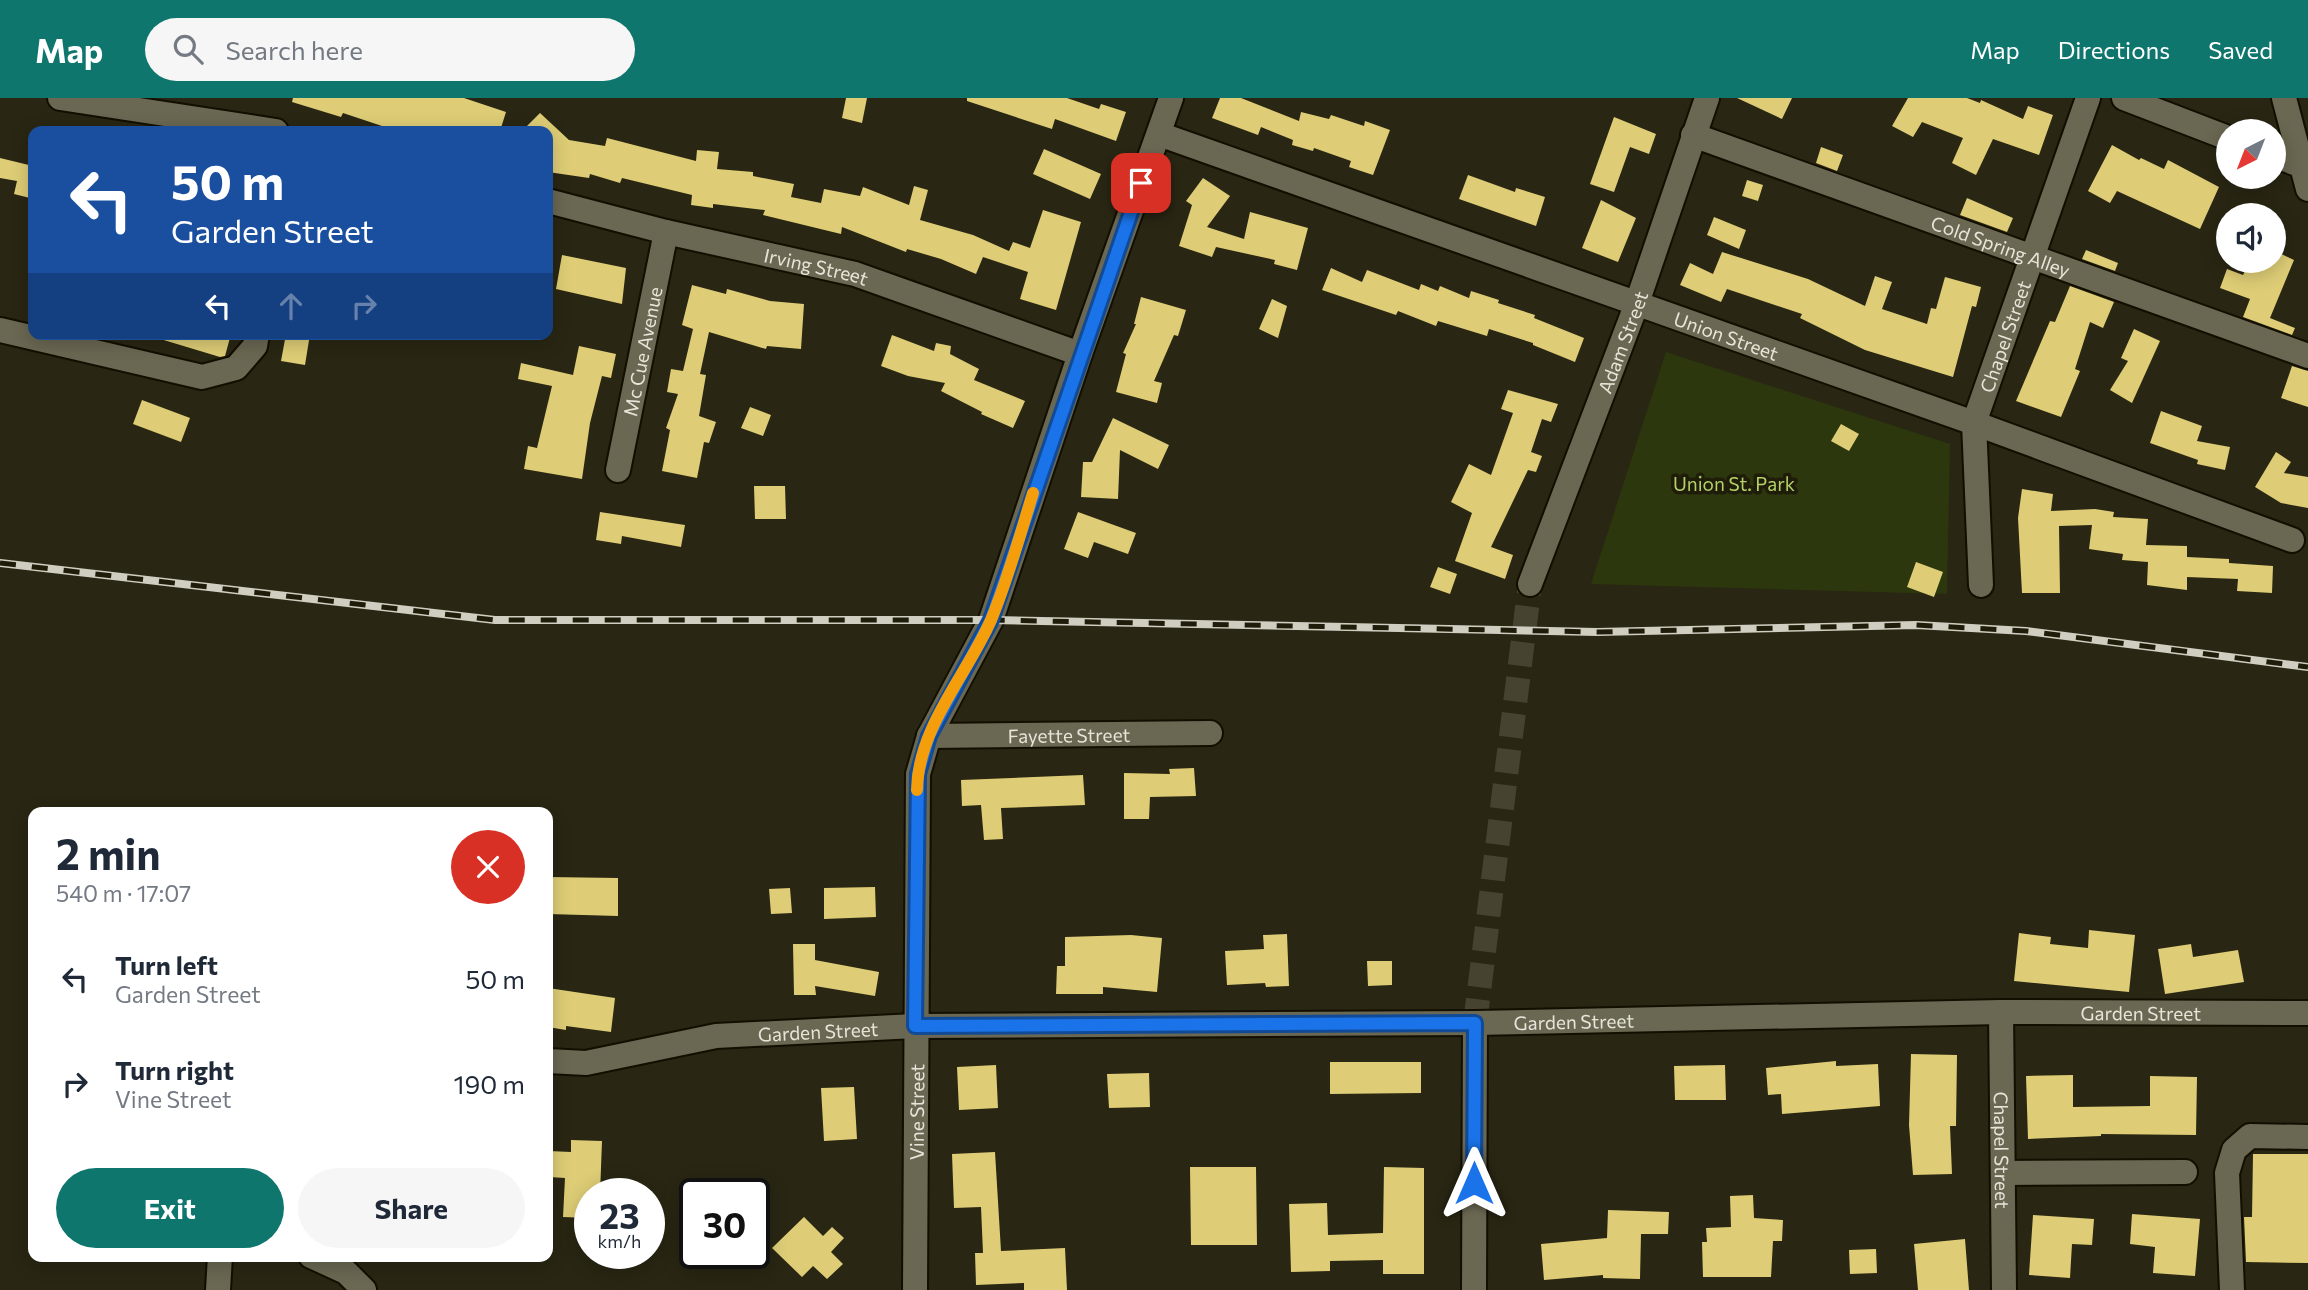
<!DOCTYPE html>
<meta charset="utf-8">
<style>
body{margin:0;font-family:Commissioner,sans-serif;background:#f6f6f7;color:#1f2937;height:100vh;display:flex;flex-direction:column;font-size:26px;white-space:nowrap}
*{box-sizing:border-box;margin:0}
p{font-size:23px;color:#747a83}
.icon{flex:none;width:38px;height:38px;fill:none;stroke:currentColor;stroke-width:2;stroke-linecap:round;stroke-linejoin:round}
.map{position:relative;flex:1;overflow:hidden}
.drawer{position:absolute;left:28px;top:709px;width:525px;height:455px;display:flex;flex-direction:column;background:#fff;border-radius:14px;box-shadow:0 4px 18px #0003}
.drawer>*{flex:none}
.top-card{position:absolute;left:28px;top:28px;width:525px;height:214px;border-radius:14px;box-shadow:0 4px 18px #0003;background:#1a4fa0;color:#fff;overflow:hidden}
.needle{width:46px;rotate:222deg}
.buttons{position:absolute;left:2216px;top:21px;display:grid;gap:14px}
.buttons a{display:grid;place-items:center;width:70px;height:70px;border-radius:50%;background:#fff;box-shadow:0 4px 18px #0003;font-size:35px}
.speed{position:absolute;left:574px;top:1080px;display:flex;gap:14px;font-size:35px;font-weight:700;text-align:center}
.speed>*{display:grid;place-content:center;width:91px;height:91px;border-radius:50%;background:#fff;box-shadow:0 4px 18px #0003;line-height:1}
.speed small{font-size:18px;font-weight:400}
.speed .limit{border:4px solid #111;border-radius:10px;background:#fff;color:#111}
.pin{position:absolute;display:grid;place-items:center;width:60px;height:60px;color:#fff;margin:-30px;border-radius:14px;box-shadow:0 4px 10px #0006}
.me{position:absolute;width:77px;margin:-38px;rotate:0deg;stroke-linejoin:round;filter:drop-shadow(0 0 5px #0008)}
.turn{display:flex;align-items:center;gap:24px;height:147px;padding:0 28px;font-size:32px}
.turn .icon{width:91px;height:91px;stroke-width:2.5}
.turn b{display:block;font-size:49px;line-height:60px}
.lanes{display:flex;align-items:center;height:66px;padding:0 28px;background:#0003;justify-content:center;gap:35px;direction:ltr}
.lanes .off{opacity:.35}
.round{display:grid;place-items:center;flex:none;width:74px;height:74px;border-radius:37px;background:#f6f6f7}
.headline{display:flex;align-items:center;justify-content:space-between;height:119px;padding:0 28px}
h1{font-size:42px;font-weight:700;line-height:52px}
.cta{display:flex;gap:14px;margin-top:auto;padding:14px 28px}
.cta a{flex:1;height:80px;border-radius:42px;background:#0f766e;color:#fff;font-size:28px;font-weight:700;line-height:80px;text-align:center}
.cta a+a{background:#f6f6f7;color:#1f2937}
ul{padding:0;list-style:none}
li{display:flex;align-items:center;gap:21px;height:105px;padding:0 28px}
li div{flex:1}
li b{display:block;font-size:26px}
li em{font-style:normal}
header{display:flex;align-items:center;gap:42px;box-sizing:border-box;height:98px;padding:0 35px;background:#0f766e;color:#fff}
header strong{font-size:33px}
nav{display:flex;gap:38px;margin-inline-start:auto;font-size:24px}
.search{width:490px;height:63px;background:#f6f6f7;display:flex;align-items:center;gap:18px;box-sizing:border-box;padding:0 24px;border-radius:38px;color:#747a83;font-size:26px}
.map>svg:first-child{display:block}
</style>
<header>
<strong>Map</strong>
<div class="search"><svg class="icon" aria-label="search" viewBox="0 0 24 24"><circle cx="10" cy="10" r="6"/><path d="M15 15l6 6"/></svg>Search here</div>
<nav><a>Map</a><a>Directions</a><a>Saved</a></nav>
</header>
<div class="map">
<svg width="2308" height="1192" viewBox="0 0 2308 1192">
<rect width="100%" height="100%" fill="#292613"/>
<path fill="#2c370e" d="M1666 254 1950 346 1947 496 1591 486Z"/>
<path fill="#decd76" d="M293 0H464L506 14 500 33H397L343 15 341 19 292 4Z
M846 0H867L862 25 842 20Z
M967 0H1067L1099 11 1101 6 1126 14 1116 43 1055 21 1052 31 967 3Z
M1220 0H1241L1299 23 1301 14 1329 21 1331 17 1364 28 1365 23 1390 32 1373 77 1349 69 1351 63 1314 50 1313 53 1292 47 1293 42 1261 29 1258 37 1212 20Z
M1737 0H1792L1782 21Z
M1908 0H1967L1980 5 1981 2 2023 21 2028 8 2053 17 2039 57 1993 41 1976 77 1952 65 1963 40 1922 24 1913 39 1892 28Z
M540 15 569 42 605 48 607 40 696 63 697 52 719 54 717 71 753 74V78L794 86 791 99 821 105 824 91 860 98 863 89 909 107 914 88 928 92 920 122 973 137 1009 153 1013 144 1030 150 1043 112 1081 124 1056 212 1020 201 1028 174 983 159 976 176 941 161 907 151 906 154 842 129 841 136 763 117 765 112 713 106V110L691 107 692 97 622 80 620 85 590 76 589 80 548 74V33H522Z
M1614 19 1656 36 1649 56 1630 49 1614 94 1590 86Z
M2112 47 2139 62 2141 60 2164 71 2168 62 2219 89 2200 131 2117 93 2110 105 2088 93Z
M1821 49 1843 57 1837 73 1816 65Z
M1044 51 1101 76 1090 101 1033 76Z
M0 60 33 68 30 100 14 96 17 83 0 80Z
M1468 77 1515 94 1516 90 1545 99 1536 128 1459 101Z
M1203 80 1230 98 1207 129 1244 141 1250 114 1308 130 1297 172 1274 166 1275 162 1216 149 1212 159 1179 148 1192 107 1186 103Z
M1747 82 1763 87 1758 103 1742 98Z
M1967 100 2013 120 2007 134 1960 117Z
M1601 102 1636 120 1618 164 1582 150Z
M1714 119 1746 132 1739 151 1707 137Z
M2086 152 2118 165 2115 173 2082 161Z
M2273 152 2294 162 2270 220 2295 230 2292 237 2243 219 2250 201 2220 190 2227 171 2243 177 2250 163H2273Z
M1722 154 1808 181 1865 208 1875 178 1892 184 1882 211 1927 226 1931 210 1936 211 1945 179 1981 189 1976 209 1972 208 1953 279 1865 252 1800 220 1802 216 1727 191 1721 204 1680 187 1690 165 1713 176Z
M562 157 626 170 622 206 556 191Z
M1331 170 1362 184 1367 172 1419 192 1421 186 1438 193 1440 188 1469 200 1471 193 1499 202 1498 205 1535 217 1534 220 1584 240 1575 264 1533 247V245L1489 231 1487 238 1438 223 1436 228 1398 213 1396 217 1322 192Z
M692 187 726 196 727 191 770 203 804 206 801 251 767 248 766 251 709 234 700 276 706 277 699 318 716 324 709 345 704 344 697 380 662 373 670 332 666 330 678 296 667 294 671 271 683 273 693 231 682 227Z
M2070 188 2114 204 2103 230 2090 224 2075 271 2080 273 2061 319 2016 303 2050 223 2055 224Z
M1141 199 1186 212 1178 238 1174 237 1154 283 1162 285 1157 305 1116 294 1126 256 1123 255 1136 226H1134Z
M1272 201 1287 208 1278 240 1259 231Z
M2134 231 2160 243 2132 305 2110 292 2128 263 2121 260Z
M158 236H231L225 258 220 259 157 240Z
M286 236H310L305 267 281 263Z
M892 237 934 253 936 245 951 248 950 256 979 271 974 282 1025 303 1013 330 981 316 982 314 941 293 945 285 908 278 881 268Z
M579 248 616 256 611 280 602 278 590 325 582 381 524 371 528 348 537 350 552 288 518 281 521 265 573 277Z
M2292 268 2308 273V309L2281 300Z
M1508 292 1558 306 1551 324 1542 321 1531 354 1542 358 1536 374 1528 372 1491 449 1513 457 1505 481 1455 463 1472 415 1451 404 1469 366 1491 377 1513 315 1501 311Z
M142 302 190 320 181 344 133 326Z
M750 309 771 317 763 338 741 330Z
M2161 313 2202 328 2197 343 2230 349 2225 372 2197 366 2198 362 2150 345Z
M1113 320 1169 347 1158 371 1120 352 1118 401 1081 399 1083 364H1092Z
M1841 326 1859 336 1849 353 1831 343Z
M2276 354 2291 364 2284 375 2308 379V410L2281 405 2255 389Z
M754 388H785L786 421H755Z
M2022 391 2053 396 2051 413 2095 411 2114 414 2113 419 2148 421 2146 447 2187 448V459L2229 461V465L2273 468 2272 495 2237 493 2238 481 2187 479V492L2147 487 2148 464 2122 462 2123 456 2089 451 2092 427 2059 428 2060 495H2022L2018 420Z
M600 414 685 427 681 449 622 438 621 446 596 442Z
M1078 414 1136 435 1128 456 1094 444 1088 460 1064 451Z
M1916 464 1943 474 1934 499 1907 489Z
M1438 469 1457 476 1450 496 1430 489Z
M1194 670 1196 698 1150 699 1149 721H1124V675L1170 676 1169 671Z
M1083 677 1085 707 1001 710 1003 741 984 742 981 707 962 708 961 682Z
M548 779 618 780V818L548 816Z
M875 789 876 819 824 821V790Z
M790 790 792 815 771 816 769 791Z
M2089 832 2135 837 2129 894 2014 883 2019 835 2051 839 2050 846 2088 850Z
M1287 836 1289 888 1266 889 1265 885 1227 887 1225 853 1264 851 1263 837Z
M1131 837 1162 840 1157 894 1103 889V896H1056L1057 868H1065V839Z
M793 846H815V862L879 874 875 898 815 888 816 897H794Z
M2191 846 2193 859 2238 852 2244 884 2165 896 2158 851Z
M1367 863H1392V887L1368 888Z
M548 890 615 900 611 934 566 928V932L548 929Z
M1911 956 1957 957 1956 1028H1950L1952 1076 1913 1077 1909 1027Z
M1836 963V968L1878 966 1880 1008 1782 1016 1781 996 1768 997 1766 970Z
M1330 964H1421V995L1330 996Z
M996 967 998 1010 959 1012 957 969Z
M1725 967 1726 1002H1675L1674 968Z
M1149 975 1150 1009 1109 1010 1107 976Z
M2073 977V1009L2150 1008V978L2197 979 2196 1037 2101 1036V1038L2028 1041 2026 978Z
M854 989 857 1041 824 1043 821 990Z
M571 1042 602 1043 600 1096H590V1120L563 1119 565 1080 549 1079V1053L571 1054Z
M995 1054 1001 1153 1065 1150 1067 1192H1024V1185L976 1187 975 1155H983L981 1109 954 1110 952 1056Z
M2253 1056H2308V1165L2246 1164 2244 1119H2252Z
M1190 1069H1256L1257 1147H1191Z
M1384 1069 1424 1070V1176H1383V1162L1330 1163V1173L1291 1174 1289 1106 1327 1105 1328 1137 1383 1135Z
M1753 1097 1754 1120 1783 1122 1782 1143H1773L1771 1179H1703L1702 1144H1707L1706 1130 1731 1129 1730 1098Z
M1608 1112 1669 1114 1668 1136H1641L1640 1181 1603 1180V1177L1544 1182 1541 1146 1607 1140Z
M2132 1116 2200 1121 2195 1178 2153 1175 2155 1149 2130 1146Z
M2033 1117 2094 1121 2092 1147 2072 1146 2070 1180 2029 1177Z
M804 1119 823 1138 832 1129 844 1140 831 1154 843 1166 827 1181 813 1168 802 1179 772 1150Z
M1965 1141 1969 1192H1918L1914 1146Z
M1876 1151 1877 1175 1850 1176 1849 1152Z"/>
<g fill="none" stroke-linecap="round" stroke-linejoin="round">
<path stroke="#464331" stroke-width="24" stroke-dasharray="24 12" stroke-linecap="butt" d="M1475 925 1530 486"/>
<g stroke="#120f01" stroke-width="28">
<g id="minor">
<path d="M60 0 276 33"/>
<path d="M2124 0 2228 40"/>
<path d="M2284 0 2308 91"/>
<path id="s1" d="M1159 36 1974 325 2292 442"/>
<path id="s2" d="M1693 37 2308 258"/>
<path d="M2273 57 2308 70"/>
<path id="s3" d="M548 103 666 134 855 176 1080 256"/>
<path d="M0 232 202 279 236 270 255 248 257 236"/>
<path id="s4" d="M618 372 666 134"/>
<path id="s5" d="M1530 486 1637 205 1707 0"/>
<path id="s6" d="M1981 487 1974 325 2088 0"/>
<path id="s7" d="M929 638 1210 635"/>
<path id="s8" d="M2001 914 2004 1192"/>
<path id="s9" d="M548 963 586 965 716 938 915 928 1475 925 2001 914 2308 915"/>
<path d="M2003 1075 2185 1074"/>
<path d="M311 1158 346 1174 364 1192"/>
<path d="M218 1192 220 1158"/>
<path id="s10" d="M915 1192 918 676 929 638 991 522 1080 256 1171 0"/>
<path d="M1474 1192 1475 925"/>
<path d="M2232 1192 2227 1075 2234 1052 2250 1038 2308 1039"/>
</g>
</g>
<use href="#minor" stroke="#6a6752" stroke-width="24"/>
<g stroke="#d0cec1" stroke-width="8">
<path id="rail" d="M0 465 495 522H991L1597 534 1916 527 2026 533 2308 569"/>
</g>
<use href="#rail" stroke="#201c0a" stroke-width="5" stroke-dasharray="16" stroke-linecap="butt"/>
</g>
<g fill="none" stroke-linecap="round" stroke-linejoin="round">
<g stroke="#114b97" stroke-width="18">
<path id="route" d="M1141 85 991 522 929 638 918 676 915 928 1475 925 1474 1085"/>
</g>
<use href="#route" stroke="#1a73e8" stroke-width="12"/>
<path stroke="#f59e0b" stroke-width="12" d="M917 692C918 629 967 577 991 522 1008 481 1020 437 1033 395"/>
</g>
<g text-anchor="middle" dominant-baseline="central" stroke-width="7" stroke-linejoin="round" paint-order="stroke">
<g font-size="19" fill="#e7e5d9" stroke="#201c0a">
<text stroke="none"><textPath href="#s2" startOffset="327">Cold Spring Alley</textPath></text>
<text stroke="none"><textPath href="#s3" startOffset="276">Irving Street</textPath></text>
<text stroke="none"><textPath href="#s1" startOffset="602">Union Street</textPath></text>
<text stroke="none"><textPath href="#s6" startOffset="254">Chapel Street</textPath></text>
<text stroke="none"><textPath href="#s5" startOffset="259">Adam Street</textPath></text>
<text stroke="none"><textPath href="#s4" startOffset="121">Mc Cue Avenue</textPath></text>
<text stroke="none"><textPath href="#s7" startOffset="140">Fayette Street</textPath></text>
<text stroke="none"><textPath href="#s9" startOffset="1596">Garden Street</textPath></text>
<text stroke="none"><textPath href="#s9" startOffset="1029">Garden Street</textPath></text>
<text stroke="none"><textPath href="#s9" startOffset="273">Garden Street</textPath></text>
<text stroke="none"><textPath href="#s10" startOffset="178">Vine Street</textPath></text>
<text stroke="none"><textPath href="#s8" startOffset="138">Chapel Street</textPath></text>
</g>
<g font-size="19" fill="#b3d266" stroke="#201c0a">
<text x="1734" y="385">Union St. Park</text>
</g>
</g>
</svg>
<div class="buttons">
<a><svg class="needle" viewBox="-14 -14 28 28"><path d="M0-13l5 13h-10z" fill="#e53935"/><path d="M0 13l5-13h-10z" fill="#747a83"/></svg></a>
<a><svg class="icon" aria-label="sound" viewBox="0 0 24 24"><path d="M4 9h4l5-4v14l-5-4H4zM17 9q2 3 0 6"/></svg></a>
</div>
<div class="speed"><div>23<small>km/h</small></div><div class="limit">30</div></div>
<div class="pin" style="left:1141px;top:85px;background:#d93025"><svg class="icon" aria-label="arrive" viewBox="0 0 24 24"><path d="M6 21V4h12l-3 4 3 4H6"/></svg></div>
<svg class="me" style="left:1474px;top:1085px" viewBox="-20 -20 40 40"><path d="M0-17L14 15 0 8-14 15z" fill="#1a73e8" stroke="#fff" stroke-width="4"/></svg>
<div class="top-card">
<div class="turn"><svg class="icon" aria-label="left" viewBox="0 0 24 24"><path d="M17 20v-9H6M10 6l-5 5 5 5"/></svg><div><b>50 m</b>Garden Street</div></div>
<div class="lanes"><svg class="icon" aria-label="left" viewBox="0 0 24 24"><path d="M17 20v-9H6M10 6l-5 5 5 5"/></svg><svg class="icon off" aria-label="ahead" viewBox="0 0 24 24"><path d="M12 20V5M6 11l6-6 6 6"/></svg><svg class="icon off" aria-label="right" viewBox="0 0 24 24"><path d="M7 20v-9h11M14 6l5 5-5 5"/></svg></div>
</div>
<section class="drawer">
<div class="headline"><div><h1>2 min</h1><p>540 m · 17:07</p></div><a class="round" style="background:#d93025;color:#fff"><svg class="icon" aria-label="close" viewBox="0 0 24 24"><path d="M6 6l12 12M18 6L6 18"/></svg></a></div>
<ul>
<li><svg class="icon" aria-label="left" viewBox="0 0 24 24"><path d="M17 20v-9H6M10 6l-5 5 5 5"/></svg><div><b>Turn left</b><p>Garden Street</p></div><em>50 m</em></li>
<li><svg class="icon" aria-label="right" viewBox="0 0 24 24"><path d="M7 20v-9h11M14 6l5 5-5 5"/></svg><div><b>Turn right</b><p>Vine Street</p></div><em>190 m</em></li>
</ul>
<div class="cta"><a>Exit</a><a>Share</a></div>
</section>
</div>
